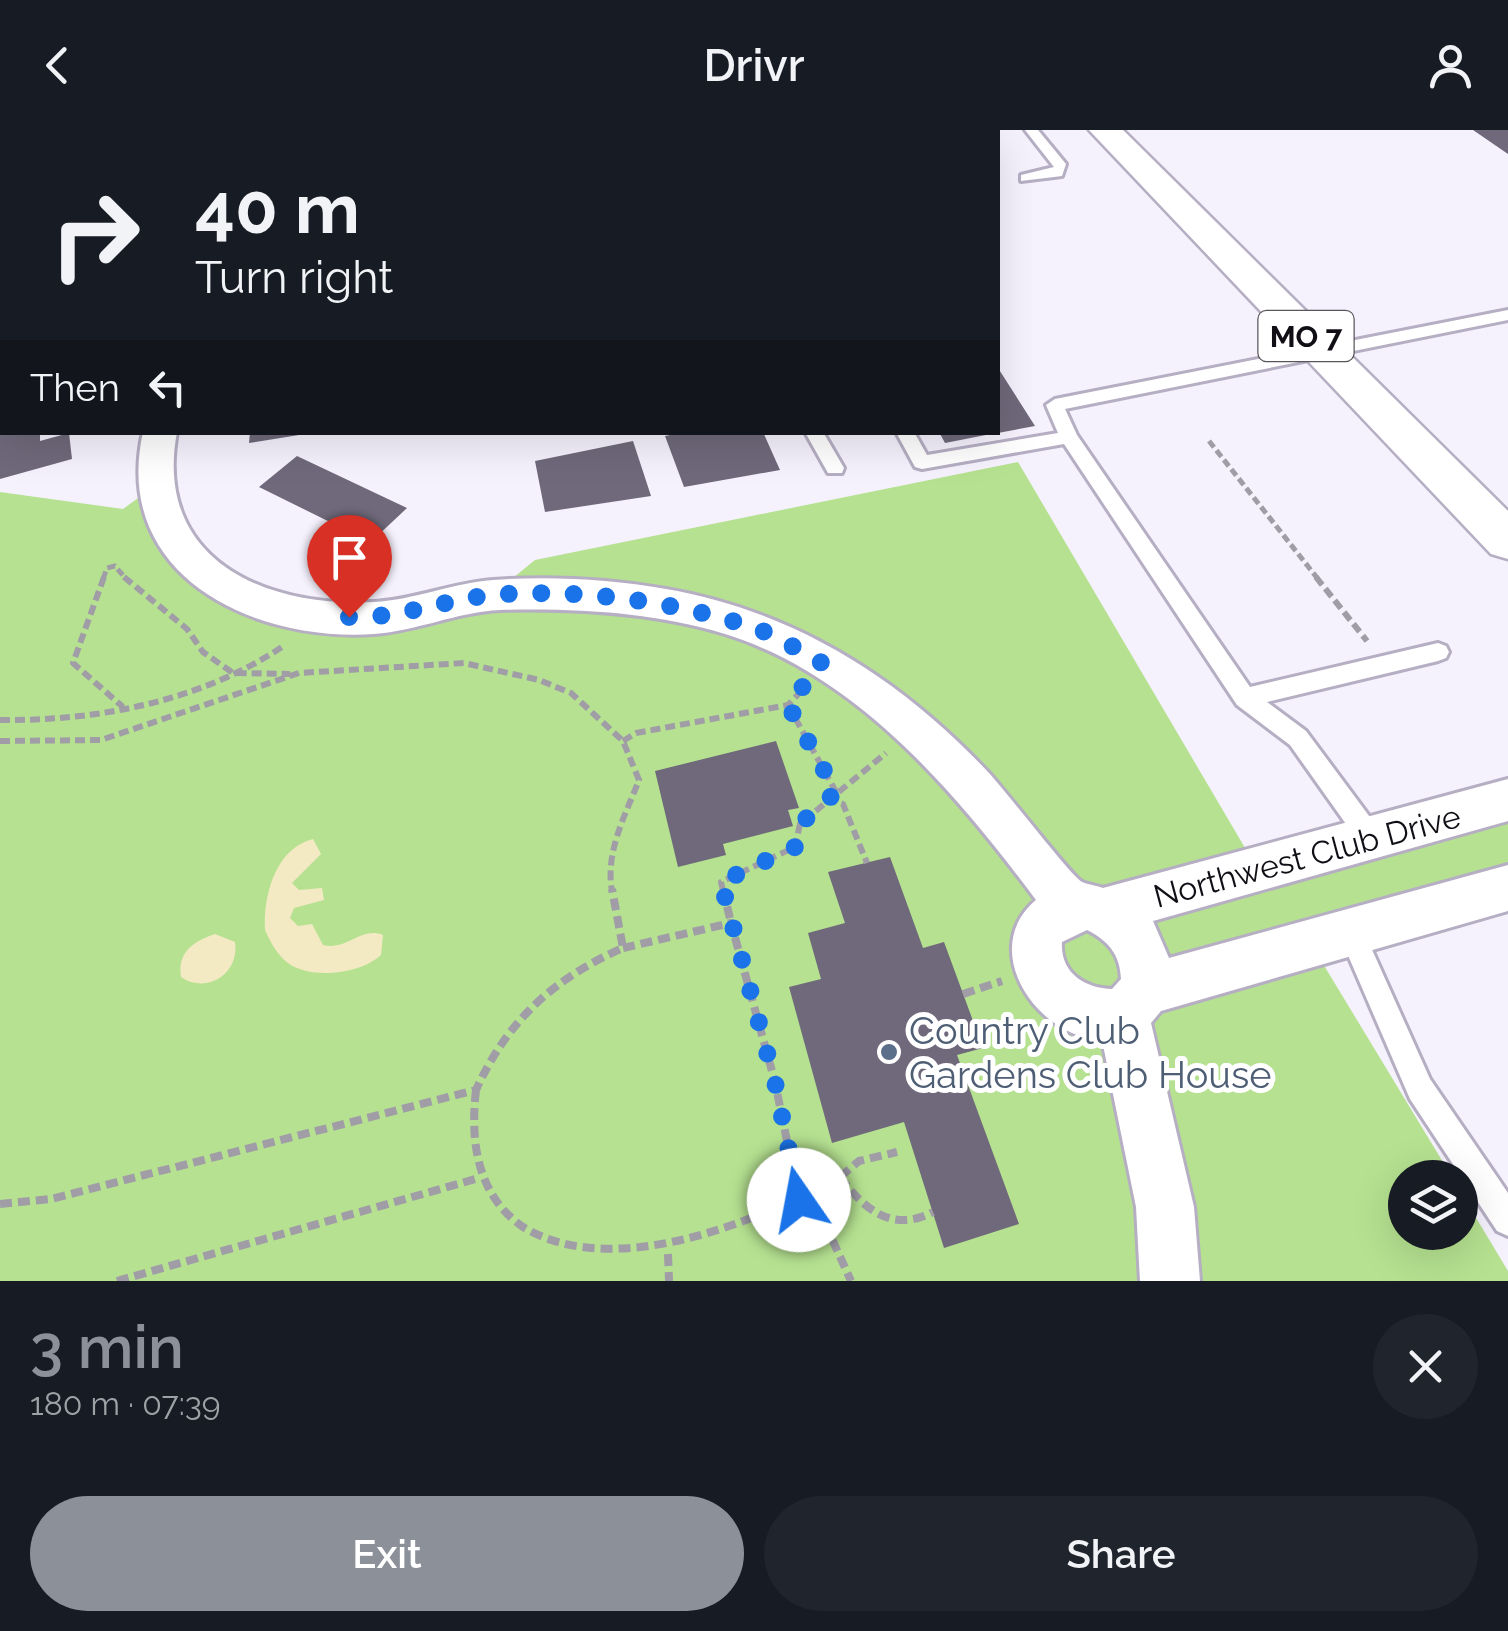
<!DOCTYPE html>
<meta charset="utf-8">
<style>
body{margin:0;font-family:Raleway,sans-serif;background:#20242c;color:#f1f3f6;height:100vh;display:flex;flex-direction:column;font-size:38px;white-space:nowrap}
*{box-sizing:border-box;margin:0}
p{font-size:32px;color:#9ea1a6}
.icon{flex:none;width:55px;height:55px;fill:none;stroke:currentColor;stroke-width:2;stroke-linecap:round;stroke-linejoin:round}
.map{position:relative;height:1151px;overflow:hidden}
.panel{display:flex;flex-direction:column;background:#171b24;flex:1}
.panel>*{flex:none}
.hud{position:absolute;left:0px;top:0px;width:1000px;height:305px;box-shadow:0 10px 40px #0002;background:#171b24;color:#f1f3f6;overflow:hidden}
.controls{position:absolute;left:1388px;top:1030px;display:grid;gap:20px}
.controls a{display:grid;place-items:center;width:90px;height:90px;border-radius:50%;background:#171b24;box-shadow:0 10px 40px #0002;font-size:50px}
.pin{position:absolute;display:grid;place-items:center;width:85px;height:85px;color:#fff;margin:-102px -42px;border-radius:50% 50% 50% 0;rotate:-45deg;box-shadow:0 0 10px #0007}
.pin .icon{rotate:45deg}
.me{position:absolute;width:110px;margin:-55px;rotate:348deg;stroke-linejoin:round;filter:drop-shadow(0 0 8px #0008)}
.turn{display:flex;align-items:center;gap:35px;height:210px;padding:0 30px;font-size:45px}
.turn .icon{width:130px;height:130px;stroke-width:2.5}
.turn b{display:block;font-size:70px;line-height:85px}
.then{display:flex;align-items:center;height:95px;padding:0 30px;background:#0003;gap:20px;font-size:38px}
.round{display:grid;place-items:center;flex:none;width:105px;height:105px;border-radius:52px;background:#20242c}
.overview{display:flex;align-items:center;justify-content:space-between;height:170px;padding:0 30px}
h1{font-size:60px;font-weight:600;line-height:75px;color:#8c9099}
.cta{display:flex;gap:20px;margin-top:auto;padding:20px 30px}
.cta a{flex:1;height:115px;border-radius:60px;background:#8c9099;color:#fff;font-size:40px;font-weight:600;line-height:115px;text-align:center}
.cta a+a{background:#20242c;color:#f1f3f6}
header{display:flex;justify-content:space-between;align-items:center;height:130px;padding:0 30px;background:#171b24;font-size:45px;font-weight:600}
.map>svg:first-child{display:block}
</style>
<header><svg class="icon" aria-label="back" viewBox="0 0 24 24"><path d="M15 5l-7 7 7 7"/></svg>Drivr<svg class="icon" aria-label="person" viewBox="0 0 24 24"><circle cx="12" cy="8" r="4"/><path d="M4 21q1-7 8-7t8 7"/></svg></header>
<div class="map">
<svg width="1508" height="1151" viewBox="0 0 1508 1151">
<rect width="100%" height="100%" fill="#f5f1fd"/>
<path fill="#b5e190" d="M1018 332 1258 740 1508 657V754L1311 814 1452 1047 1405 1048V1102H1460V1061L1508 1141V1151H0V362L123 379 156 355 178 417 287 485 492 465 535 430Z"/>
<path fill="#f3eac4" d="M313 709 321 724 292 753 299 760 322 758 324 770 294 778 290 788 298 796 312 794 323 815C347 821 361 796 383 805L381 825C361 844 311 850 288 833 277 825 270 811 265 800 263 765 276 718 313 709Z
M215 804 235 812C240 843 207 865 181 847 177 822 194 811 215 804Z"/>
<path fill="#6f697b" d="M1473 0H1508V24Z
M998 238 1035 296 998 303Z
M0 302H40V311L69 303 72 329 0 349Z
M250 302H299V305L249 313Z
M686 302H763L780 340 684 357 665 306Z
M939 302H990L991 304 945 313Z
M633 311 651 366 545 382 535 331Z
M297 326 407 378 374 409 346 394 342 398 259 357Z
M776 611 799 678 788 680 793 696 723 714 726 725 678 737 655 641Z
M890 727 923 818 944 812 983 918 957 925 1019 1094 944 1118 904 992 832 1013 789 857 821 849 808 803 845 793 828 742Z"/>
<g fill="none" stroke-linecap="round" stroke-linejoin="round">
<g stroke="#b6aec3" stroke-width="6">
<path id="service" d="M1025 0H1038L1066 34 1062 46 1021 51V45L1054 37Z
M1508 180V190L1065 279 1077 305 1250 557 1438 513 1446 516 1449 522 1446 528 1438 531 1267 572 1306 601 1381 702 1384 710 1381 718 1372 722 1363 718 1290 615 1237 575 1064 314 922 339 915 337 896 302H914L927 325 1058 303 1046 275 1055 269Z
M805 302H823L844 338 842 343H828Z
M1351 789 1360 793 1430 949 1508 1063V1106L1497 1101 1410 969 1338 802 1342 793Z"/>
</g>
<g stroke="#b6aec3" stroke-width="6">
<path id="minor" d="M205 0H229V2H205Z
M545 0H569L570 2H546Z
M0 199H2V219H0Z
M143 302H177C153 429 264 478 374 472 414 470 452 453 493 450 550 446 610 449 666 459 794 481 901 549 989 643 1005 660 1071 746 1082 752 1086 754 1098 756 1103 758L1508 649V691L1153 791 1169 828 1508 735V781L1161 881 1151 893 1194 1077 1200 1151H1140L1136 1077 1102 910C1037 908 977 819 1036 770 956 663 857 545 725 504 653 482 575 478 500 480 457 482 417 501 374 504 252 512 111 445 143 302ZM1087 800C1109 811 1120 825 1121 849L1112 859C1085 858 1060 843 1062 812Z"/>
</g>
<g stroke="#b6aec3" stroke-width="5">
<path id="primary" d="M1089 0H1123L1508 381V429L1491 424Z"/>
</g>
<path stroke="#a09da7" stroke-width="5" stroke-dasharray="8 4" stroke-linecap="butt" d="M1209 311 1318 449
M103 449 107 438 115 436 126 449"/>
<path stroke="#a09da7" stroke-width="6" stroke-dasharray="10 5" stroke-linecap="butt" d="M104 447 73 533 123 577
M124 447 187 499 203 522 233 543 290 544
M1316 447 1367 511
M788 575 836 662
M0 590C99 591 202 571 285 515
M0 611 101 610 299 543 464 533 539 550 571 563 623 611 639 650C625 686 605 722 612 761
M623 611 636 603 788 575 804 558
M827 669 843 674 867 733
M723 761 721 752 795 717 800 694 886 623"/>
<path stroke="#a09da7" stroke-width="8" stroke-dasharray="12 6" stroke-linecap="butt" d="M723 759 731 793
M623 818 731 793 775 952 799 1070 823 1089 851 1151
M963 864 1002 851
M476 960C470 1012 477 1065 523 1097 613 1151 754 1093 840 1047 865 1080 892 1103 933 1082
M840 1047 859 1031 897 1022
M0 1074 51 1069 476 960C507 891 554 848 623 818L612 759
M668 1124 669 1151
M117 1151 479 1048"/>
<use href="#service" fill="#fff" fill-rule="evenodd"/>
<use href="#minor" fill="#fff" fill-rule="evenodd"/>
<use href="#primary" fill="#fff" fill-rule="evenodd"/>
</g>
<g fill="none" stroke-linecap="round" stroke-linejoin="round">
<path stroke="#1a73e8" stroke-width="18" stroke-dasharray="0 32.4" d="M349 487C398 489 443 470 492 465 576 458 674 471 755 498 778 506 801 522 822 533L788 575 836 662 800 694 795 717 721 752 775 952 799 1070"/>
</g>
<circle fill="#5c6f8a" stroke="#fff" stroke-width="4" cx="889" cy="922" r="10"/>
<g text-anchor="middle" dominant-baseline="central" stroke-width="10" stroke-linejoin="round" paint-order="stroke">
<rect fill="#fff" stroke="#58565b" stroke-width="2.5" x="1258.5" y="181" width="95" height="50" rx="8"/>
<g font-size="30" font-weight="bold" fill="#110e15">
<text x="1306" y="206">MO 7</text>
</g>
<g font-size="32" fill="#110e15" stroke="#fff">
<text transform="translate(1307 726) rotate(-15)">Northwest Club Drive</text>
</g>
<g font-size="38" fill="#4e5e75" stroke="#fff" text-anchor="start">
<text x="909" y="900">Country Club<tspan x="909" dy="44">Gardens Club House</tspan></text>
</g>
</g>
</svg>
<div class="controls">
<a><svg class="icon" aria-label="layers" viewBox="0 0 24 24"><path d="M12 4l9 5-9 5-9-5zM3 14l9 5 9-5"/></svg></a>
</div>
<div class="pin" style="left:349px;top:487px;background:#d93025"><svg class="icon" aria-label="arrive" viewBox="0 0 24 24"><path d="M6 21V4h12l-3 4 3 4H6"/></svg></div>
<svg class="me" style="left:799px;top:1070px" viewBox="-20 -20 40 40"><circle r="19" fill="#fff"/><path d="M0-13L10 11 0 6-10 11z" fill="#1a73e8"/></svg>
<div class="hud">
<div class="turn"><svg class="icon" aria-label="right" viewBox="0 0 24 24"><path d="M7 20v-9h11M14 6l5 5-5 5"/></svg><div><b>40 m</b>Turn right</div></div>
<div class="then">Then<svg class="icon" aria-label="left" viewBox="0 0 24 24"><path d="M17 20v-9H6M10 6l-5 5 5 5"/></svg></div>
</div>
</div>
<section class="panel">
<div class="overview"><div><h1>3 min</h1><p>180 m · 07:39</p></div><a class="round"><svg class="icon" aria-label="close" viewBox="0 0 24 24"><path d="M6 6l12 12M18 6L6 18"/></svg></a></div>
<div class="cta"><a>Exit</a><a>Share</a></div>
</section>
